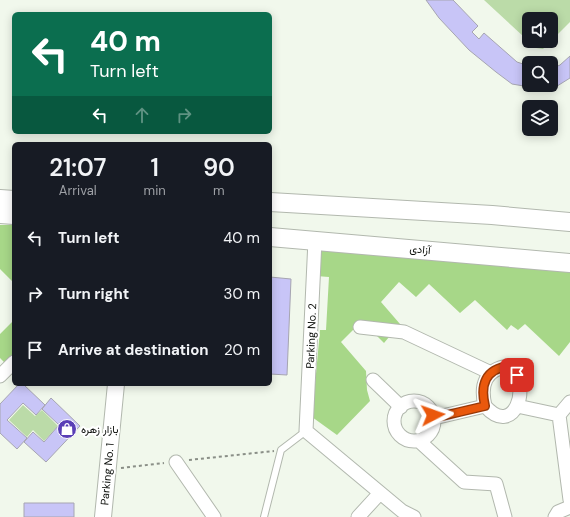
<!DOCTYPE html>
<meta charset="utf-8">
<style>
body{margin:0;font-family:"DM Sans",Vazirmatn,sans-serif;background:#242831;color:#f1f3f6;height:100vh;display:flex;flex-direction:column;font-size:15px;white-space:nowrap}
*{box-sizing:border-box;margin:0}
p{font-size:13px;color:#9ea1a6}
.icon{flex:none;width:22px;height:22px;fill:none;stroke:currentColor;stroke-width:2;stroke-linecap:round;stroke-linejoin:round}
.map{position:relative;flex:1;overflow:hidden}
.panel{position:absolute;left:12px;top:142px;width:260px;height:244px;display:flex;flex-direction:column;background:#171b24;border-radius:6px;box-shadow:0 2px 10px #0003}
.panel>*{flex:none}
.hud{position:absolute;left:12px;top:12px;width:260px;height:122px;border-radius:6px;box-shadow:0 2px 10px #0003;background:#0b6e4f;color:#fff;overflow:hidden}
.controls{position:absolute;left:522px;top:12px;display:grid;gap:8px}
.controls a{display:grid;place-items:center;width:36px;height:36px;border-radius:6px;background:#171b24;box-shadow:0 2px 10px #0003;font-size:20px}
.pin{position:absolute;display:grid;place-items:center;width:34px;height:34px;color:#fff;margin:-17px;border-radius:8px;box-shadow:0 2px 6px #0006}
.me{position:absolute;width:44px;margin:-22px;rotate:86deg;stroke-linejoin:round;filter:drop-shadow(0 0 3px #0008)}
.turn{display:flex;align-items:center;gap:14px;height:84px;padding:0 12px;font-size:18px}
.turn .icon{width:52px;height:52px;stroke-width:2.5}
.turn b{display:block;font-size:28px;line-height:34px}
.lanes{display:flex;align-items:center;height:38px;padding:0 12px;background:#0003;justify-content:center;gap:20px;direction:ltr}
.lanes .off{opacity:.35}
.eta{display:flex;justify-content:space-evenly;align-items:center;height:68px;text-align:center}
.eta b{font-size:24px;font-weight:600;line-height:28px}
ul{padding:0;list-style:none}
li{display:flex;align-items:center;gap:12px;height:56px;padding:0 12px}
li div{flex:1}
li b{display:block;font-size:15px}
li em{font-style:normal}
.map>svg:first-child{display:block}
</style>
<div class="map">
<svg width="570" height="517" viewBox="0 0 570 517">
<rect width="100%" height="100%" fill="#f1f8ec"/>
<path fill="#bbdba8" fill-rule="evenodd" d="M484 0H570V22L543 49 536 48ZM529 19H551V41H529Z
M23 405 35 416 42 410 58 426 44 441 33 430 27 437 9 420Z"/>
<path fill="#a7d788" d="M0 225H14V283L0 269Z
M327 247 570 267V342L559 356 525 324 518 330 511 325 507 330 475 300 460 313 429 284 416 297 399 282 381 302 400 324 384 343 362 321 341 342 366 371 367 390 370 401 337 435 312 417 320 330H326L329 277 316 276 319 251Z
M14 320V354L5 363 0 358V334Z"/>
<path fill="#c8c5f7" stroke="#a6a5b1" d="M426 0H453L478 26 472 32 479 39 484 33 517 62 529 66V85H546L547 90 512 84 496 72 469 50 439 18Z
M570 56V78L554 88 551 79V69L560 65Z
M270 277 291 279 287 375 270 374Z
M19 384H23L45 405 36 415 23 403 7 420 27 438 17 449 0 433V404Z
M51 398 80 426 46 462 24 442 33 432 44 442 59 425 42 409Z
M24 503H74V517H24Z"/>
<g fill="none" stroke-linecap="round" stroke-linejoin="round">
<g stroke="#b2b8ae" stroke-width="8">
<path id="service" d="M264 517 281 450 306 431"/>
</g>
<g stroke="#b2b8ae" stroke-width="15">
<path id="minor" d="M315 240 306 431 402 511 414 517
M360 327 404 332 491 373
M509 366C533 385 514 439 485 406 480 385 485 369 509 366Z
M0 376 14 362
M373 380 401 407
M394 421a20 20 0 1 1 40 0a20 20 0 1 1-40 0Z
M570 402 559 415 570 500
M517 406 559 415
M434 418 485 406
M419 441 464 482 496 484 505 517
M176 462 214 517
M358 517 380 493
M555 517 558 512 570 507"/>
</g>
<g stroke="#b2b8ae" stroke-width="18">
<path id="tertiary" d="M103 517 116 384"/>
</g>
<g stroke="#b2b8ae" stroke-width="20">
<path id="secondary" d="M0 199 14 200
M270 202 492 215 570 222
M0 214 14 215
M270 237 570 263"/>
</g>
<path stroke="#8a8f87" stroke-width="2" stroke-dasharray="3 3" stroke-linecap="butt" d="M189 460 274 451
M121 468 164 463"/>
<use href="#service" stroke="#fff" stroke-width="6"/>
<use href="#minor" stroke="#fff" stroke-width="13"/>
<use href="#tertiary" stroke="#fff" stroke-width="16"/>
<use href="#secondary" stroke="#fff" stroke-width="18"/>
</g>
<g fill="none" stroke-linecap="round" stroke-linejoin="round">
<g stroke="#983908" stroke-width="10">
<path id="route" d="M433 415 434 418 485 406C480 385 485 369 509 366L517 375"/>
</g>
<use href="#route" stroke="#ea580c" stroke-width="7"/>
</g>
<defs>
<g id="shop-disc" transform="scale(1)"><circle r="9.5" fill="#593eb6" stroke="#fff"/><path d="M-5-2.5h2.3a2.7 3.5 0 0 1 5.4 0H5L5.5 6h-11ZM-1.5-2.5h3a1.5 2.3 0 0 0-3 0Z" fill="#fff"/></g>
</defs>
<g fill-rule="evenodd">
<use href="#shop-disc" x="67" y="429"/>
</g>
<g text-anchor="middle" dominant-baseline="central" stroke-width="4" stroke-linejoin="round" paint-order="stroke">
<g font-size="11" fill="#0b0e0a" stroke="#fff">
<text transform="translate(420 249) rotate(5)">آزادی</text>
<text transform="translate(311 336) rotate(-88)">Parking No. 2</text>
<text transform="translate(107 474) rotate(-85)">Parking No. 1</text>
</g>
<g font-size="11" fill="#0b0e0a" stroke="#fff" text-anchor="start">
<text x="81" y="429">بازار زهره</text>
</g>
</g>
</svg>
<div class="controls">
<a><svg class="icon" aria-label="sound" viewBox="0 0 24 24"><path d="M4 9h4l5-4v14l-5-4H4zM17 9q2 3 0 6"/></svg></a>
<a><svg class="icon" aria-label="search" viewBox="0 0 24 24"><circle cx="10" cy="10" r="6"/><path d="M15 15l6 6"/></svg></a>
<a><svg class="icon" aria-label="layers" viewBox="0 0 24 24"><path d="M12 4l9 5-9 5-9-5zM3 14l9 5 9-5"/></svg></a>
</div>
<div class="pin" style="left:517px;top:375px;background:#d93025"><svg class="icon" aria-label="arrive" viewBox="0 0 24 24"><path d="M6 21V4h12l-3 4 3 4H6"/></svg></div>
<svg class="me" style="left:433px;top:415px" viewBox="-20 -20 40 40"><path d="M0-17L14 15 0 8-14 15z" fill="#ea580c" stroke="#fff" stroke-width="4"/></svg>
<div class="hud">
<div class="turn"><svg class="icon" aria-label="left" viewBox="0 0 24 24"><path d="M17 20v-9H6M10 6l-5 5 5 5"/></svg><div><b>40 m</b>Turn left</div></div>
<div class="lanes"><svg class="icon" aria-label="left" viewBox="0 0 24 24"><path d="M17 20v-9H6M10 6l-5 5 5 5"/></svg><svg class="icon off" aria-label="ahead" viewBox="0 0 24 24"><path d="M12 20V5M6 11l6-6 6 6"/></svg><svg class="icon off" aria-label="right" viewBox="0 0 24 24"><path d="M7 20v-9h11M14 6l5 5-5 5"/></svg></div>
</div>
<section class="panel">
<div class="eta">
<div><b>21:07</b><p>Arrival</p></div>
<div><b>1</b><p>min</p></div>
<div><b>90</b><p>m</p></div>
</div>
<ul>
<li><svg class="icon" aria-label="left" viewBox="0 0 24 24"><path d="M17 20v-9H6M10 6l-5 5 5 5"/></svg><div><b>Turn left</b></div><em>40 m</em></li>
<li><svg class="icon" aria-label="right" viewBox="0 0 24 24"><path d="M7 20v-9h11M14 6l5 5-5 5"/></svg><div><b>Turn right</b></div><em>30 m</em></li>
<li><svg class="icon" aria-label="arrive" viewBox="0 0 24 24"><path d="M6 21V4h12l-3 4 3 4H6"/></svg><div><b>Arrive at destination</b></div><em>20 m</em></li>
</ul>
</section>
</div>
